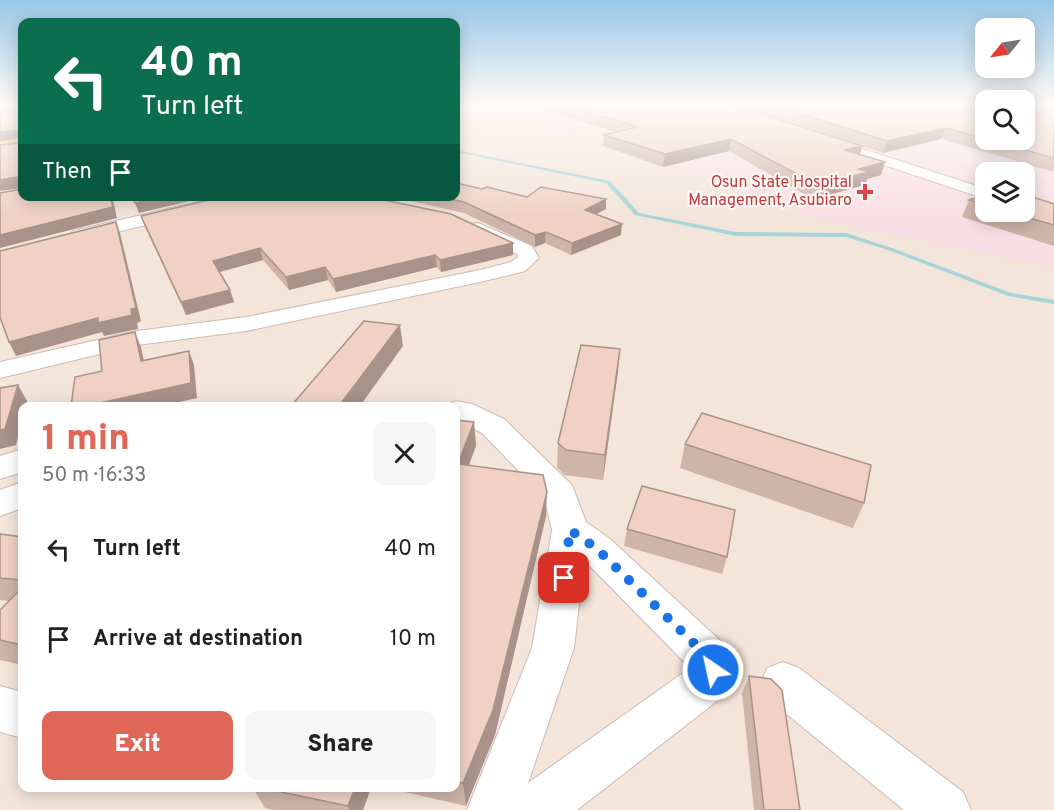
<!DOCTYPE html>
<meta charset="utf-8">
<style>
body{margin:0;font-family:Overpass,sans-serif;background:#f6f6f6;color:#202124;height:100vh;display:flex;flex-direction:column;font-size:22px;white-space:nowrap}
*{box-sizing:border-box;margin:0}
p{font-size:20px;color:#757577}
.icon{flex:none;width:33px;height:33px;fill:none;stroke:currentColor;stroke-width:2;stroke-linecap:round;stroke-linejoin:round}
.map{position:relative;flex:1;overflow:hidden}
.sheet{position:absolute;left:18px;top:402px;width:442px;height:390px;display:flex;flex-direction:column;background:#fff;border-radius:12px;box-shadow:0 3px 15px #0003}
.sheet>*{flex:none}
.guide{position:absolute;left:18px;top:18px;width:442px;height:183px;border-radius:12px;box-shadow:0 3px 15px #0003;background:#0b6e4f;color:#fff;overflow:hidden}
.needle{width:39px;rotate:240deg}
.fabs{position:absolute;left:975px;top:18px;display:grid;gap:12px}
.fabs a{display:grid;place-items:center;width:60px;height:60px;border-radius:12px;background:#fff;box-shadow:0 3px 15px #0003;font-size:30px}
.pin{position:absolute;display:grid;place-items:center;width:51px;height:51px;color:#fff;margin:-26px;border-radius:12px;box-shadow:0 3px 9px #0006}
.me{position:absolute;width:66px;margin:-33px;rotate:326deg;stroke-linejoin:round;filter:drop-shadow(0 0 4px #0008)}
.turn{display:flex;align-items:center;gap:21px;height:126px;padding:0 24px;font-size:27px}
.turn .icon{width:78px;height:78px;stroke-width:2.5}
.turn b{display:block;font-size:42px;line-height:51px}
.then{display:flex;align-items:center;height:57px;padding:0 24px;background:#0003;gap:12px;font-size:22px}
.round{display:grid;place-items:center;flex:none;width:63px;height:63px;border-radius:12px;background:#f6f6f6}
.summary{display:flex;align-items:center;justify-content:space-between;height:102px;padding:0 24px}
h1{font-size:36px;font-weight:800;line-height:45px;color:#df6757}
.action{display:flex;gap:12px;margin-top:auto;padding:12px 24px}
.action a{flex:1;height:69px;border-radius:12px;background:#df6757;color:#fff;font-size:24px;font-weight:800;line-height:69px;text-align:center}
.action a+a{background:#f6f6f6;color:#202124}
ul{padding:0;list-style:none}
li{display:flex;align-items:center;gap:18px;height:90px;padding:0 24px}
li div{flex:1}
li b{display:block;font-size:22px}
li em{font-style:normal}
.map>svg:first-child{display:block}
</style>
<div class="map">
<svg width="1054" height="810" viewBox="0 0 1054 810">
<rect width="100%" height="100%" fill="#fcf4eb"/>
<path fill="#f3e5da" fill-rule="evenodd" d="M0 104H22V196H456V104H985L986 140H1024L1054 104V810H0ZM986 172H1024V212H986ZM22 406H456V788H22Z"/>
<path fill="#f9dfe5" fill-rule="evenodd" d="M620 104H985L986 140H1024L1054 104V267L820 218 532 120ZM986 172H1024V212H986Z"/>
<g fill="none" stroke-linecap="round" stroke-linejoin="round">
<path fill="#a6d4d7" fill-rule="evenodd" d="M456 150 610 181 639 213 736 232 846 233 895 249 1011 293 1054 300V304L1008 296 891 251 846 237 736 236 635 215 606 183 456 152Z"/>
<g stroke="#cebab0" stroke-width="2">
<path id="street" d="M823 136 986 189V199L818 143 816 140Z
M223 196H255L253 199 80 241 73 239 71 235 73 231Z
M478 223 532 246 539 258 525 271 480 282 246 331 137 345 0 378V362L137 331 246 317 480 270 511 262 518 257 517 254 472 232 469 228 472 224Z
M456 401 472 404 504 419 572 485 586 522 609 538 725 645 735 670 726 694 577 810H467L532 648 552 530 544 497 482 433 456 419V406H444ZM584 560 690 668 528 783 574 648Z
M22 449V472L0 479V456Z
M22 482V508L0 516V490Z
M783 662 799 668 963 792 971 810H904L767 698 761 683 767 668Z
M0 686 22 692V738L0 732Z"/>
</g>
<g stroke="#d9d0cd" stroke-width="1">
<path id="primary" d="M22 136V145L0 149V139Z"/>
</g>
<use href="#street" fill="#fff" fill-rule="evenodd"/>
<use href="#primary" fill="#f7d1a7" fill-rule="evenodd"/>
</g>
<path fill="#ceb4a9" d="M511 104H986V140H1024L1054 104V172L941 139 883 153 791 122 734 107 862 146 860 155 881 175 867 179 865 185 817 198 806 195 729 151 663 167 603 146 604 135 616 132 530 106 516 107Z
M482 189 527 197 606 199V209L597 214 621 235 571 255 545 243 535 247 464 213 388 196H456Z
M986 195V212H1024L1030 196 1054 204V246L962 217 969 200Z
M141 216 513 255 441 272 437 267 336 292 328 280 289 290 263 260 219 272 230 290 234 302 186 315 145 227Z
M618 371 603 480 564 475 557 467 558 443Z
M456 420 474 422 476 446 469 465 546 516 495 735 466 806 387 788H456Z
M685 444 864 503 853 528 680 468Z
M627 529 727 557 722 574 624 546Z
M0 534 22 537V665L0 660V610L9 601 0 600Z
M749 676 800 810H754L742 693Z
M253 788H371L363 810H273L265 808Z"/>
<path fill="#a89289" d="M516 104H530V106L516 107Z
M946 128 941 139 883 153 887 141Z
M20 130 22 138 0 141V132Z
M731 139 729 151 663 167 665 154Z
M862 146 859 158 844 150Z
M885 162 881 175 867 179 865 185 817 198 821 184 859 169Z
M19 177V184L21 188 0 191V180Z
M110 196H112L117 218 0 248V235Z
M162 196H211L139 213 135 203Z
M606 199V209L584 220 585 210Z
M116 222 120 233 141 321 137 323 138 329 104 336 102 332 16 356 9 342Z
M622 224 621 235 571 255 572 243Z
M546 232 545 243 535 247V235Z
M513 243V255L441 272 440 260Z
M260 248 263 260 216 273 213 261Z
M435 255 437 267 336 292 333 279Z
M325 267 328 280 289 290 286 277Z
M230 290 234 302 186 315 181 302Z
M400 325 403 346 360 406H339Z
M135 332 141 347 147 376 141 361Z
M620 349 618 371 603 480 605 455Z
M189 351 194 365 197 398 161 406H86Z
M18 385 27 401 26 406H22V419L16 445 0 449V430Z
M474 422 476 446 460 488 458 464Z
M547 492 546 516 495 735 466 806 463 783Z
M355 788H371L363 810H349L348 806Z"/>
<path fill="#f0d1c4" stroke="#a89289" stroke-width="1.5" d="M0 104H22V185L19 184V177L0 180V145L18 143 20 141V130L0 132Z
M561 104H724L784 121 862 146 844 150 885 162 859 169 869 172 821 184 810 181 731 139 665 154 604 135 638 127Z
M766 104H986V139L946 128 887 141 793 111Z
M1024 104H1054V158L989 140H1024Z
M1029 182 1030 196 1054 204V225L1008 212H1024V183Z
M456 183 482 189 487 187 527 197 541 187 606 199 585 210 622 224 572 243 546 232 535 235 464 202 436 196H456Z
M22 189V196H110L113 207 0 235V193Z
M986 195V205L969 200Z
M132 196H162L135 203Z
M226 196H365L451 214 513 243 440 260 435 255 333 279 325 267 286 277 260 248 213 261 230 290 181 302 141 216Z
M116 222 136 308 131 309 132 315 98 323V318L9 342 0 317V251Z
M364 321 400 325 339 406H291Z
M135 332 141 361 189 351 191 383 86 406H71L75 377 102 371 99 340Z
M581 345 620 349 605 455 566 450 558 443Z
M18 385 5 429 0 430V388Z
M702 413 871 465 864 503 685 444Z
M456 420 474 422 458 464 543 475 547 492 493 710 463 783 456 781Z
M642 486 735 510 727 557 627 529Z
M0 534 22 537V580L0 578Z
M22 588V645L0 640V610Z
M749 676 771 679 782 690 800 810H764Z
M262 788H355L348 806Z"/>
<linearGradient id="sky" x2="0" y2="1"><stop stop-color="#98c7e7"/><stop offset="0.48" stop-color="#fefaf6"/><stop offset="1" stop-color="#fefaf6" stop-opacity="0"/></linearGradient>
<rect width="1054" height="218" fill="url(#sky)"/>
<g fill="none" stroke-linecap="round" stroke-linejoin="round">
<path stroke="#1a73e8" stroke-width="10" stroke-dasharray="0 18" d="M564 578 570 530 596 548 710 659 713 670"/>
</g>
<path fill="#e0444e" stroke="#fef8f2" stroke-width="2" d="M862 183h6v6h6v6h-6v6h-6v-6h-6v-6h6z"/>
<g text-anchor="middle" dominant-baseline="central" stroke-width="4.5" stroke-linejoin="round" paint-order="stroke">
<g font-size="16" fill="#be3a42" stroke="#fef8f2" text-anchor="end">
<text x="852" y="183">Osun State Hospital<tspan x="852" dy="18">Management, Asubiaro</tspan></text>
</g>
</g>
</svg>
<div class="fabs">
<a><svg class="needle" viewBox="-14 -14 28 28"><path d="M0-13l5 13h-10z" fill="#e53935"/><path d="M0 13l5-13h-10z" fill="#757577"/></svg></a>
<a><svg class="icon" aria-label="search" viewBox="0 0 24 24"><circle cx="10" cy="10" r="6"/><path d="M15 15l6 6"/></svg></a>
<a><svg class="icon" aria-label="layers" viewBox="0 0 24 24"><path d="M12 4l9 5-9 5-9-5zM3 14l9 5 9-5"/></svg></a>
</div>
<div class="pin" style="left:564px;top:578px;background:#d93025"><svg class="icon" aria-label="arrive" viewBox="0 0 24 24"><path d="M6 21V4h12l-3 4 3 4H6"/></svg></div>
<svg class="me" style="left:713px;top:670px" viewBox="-20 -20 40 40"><circle r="17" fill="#1a73e8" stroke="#fff" stroke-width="3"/><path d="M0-11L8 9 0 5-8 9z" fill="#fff"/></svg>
<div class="guide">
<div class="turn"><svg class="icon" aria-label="left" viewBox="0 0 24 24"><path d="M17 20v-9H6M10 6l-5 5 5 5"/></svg><div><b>40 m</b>Turn left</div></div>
<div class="then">Then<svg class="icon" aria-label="arrive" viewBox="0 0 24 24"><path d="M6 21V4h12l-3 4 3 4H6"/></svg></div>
</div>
<section class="sheet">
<div class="summary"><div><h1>1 min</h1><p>50 m · 16:33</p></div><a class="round"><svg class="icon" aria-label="close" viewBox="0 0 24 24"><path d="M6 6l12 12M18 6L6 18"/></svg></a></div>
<ul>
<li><svg class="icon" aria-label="left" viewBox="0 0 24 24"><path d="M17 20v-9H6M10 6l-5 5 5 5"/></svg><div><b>Turn left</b></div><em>40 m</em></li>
<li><svg class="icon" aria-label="arrive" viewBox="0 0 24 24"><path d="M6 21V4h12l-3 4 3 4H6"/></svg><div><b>Arrive at destination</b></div><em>10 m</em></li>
</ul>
<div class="action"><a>Exit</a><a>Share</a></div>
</section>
</div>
